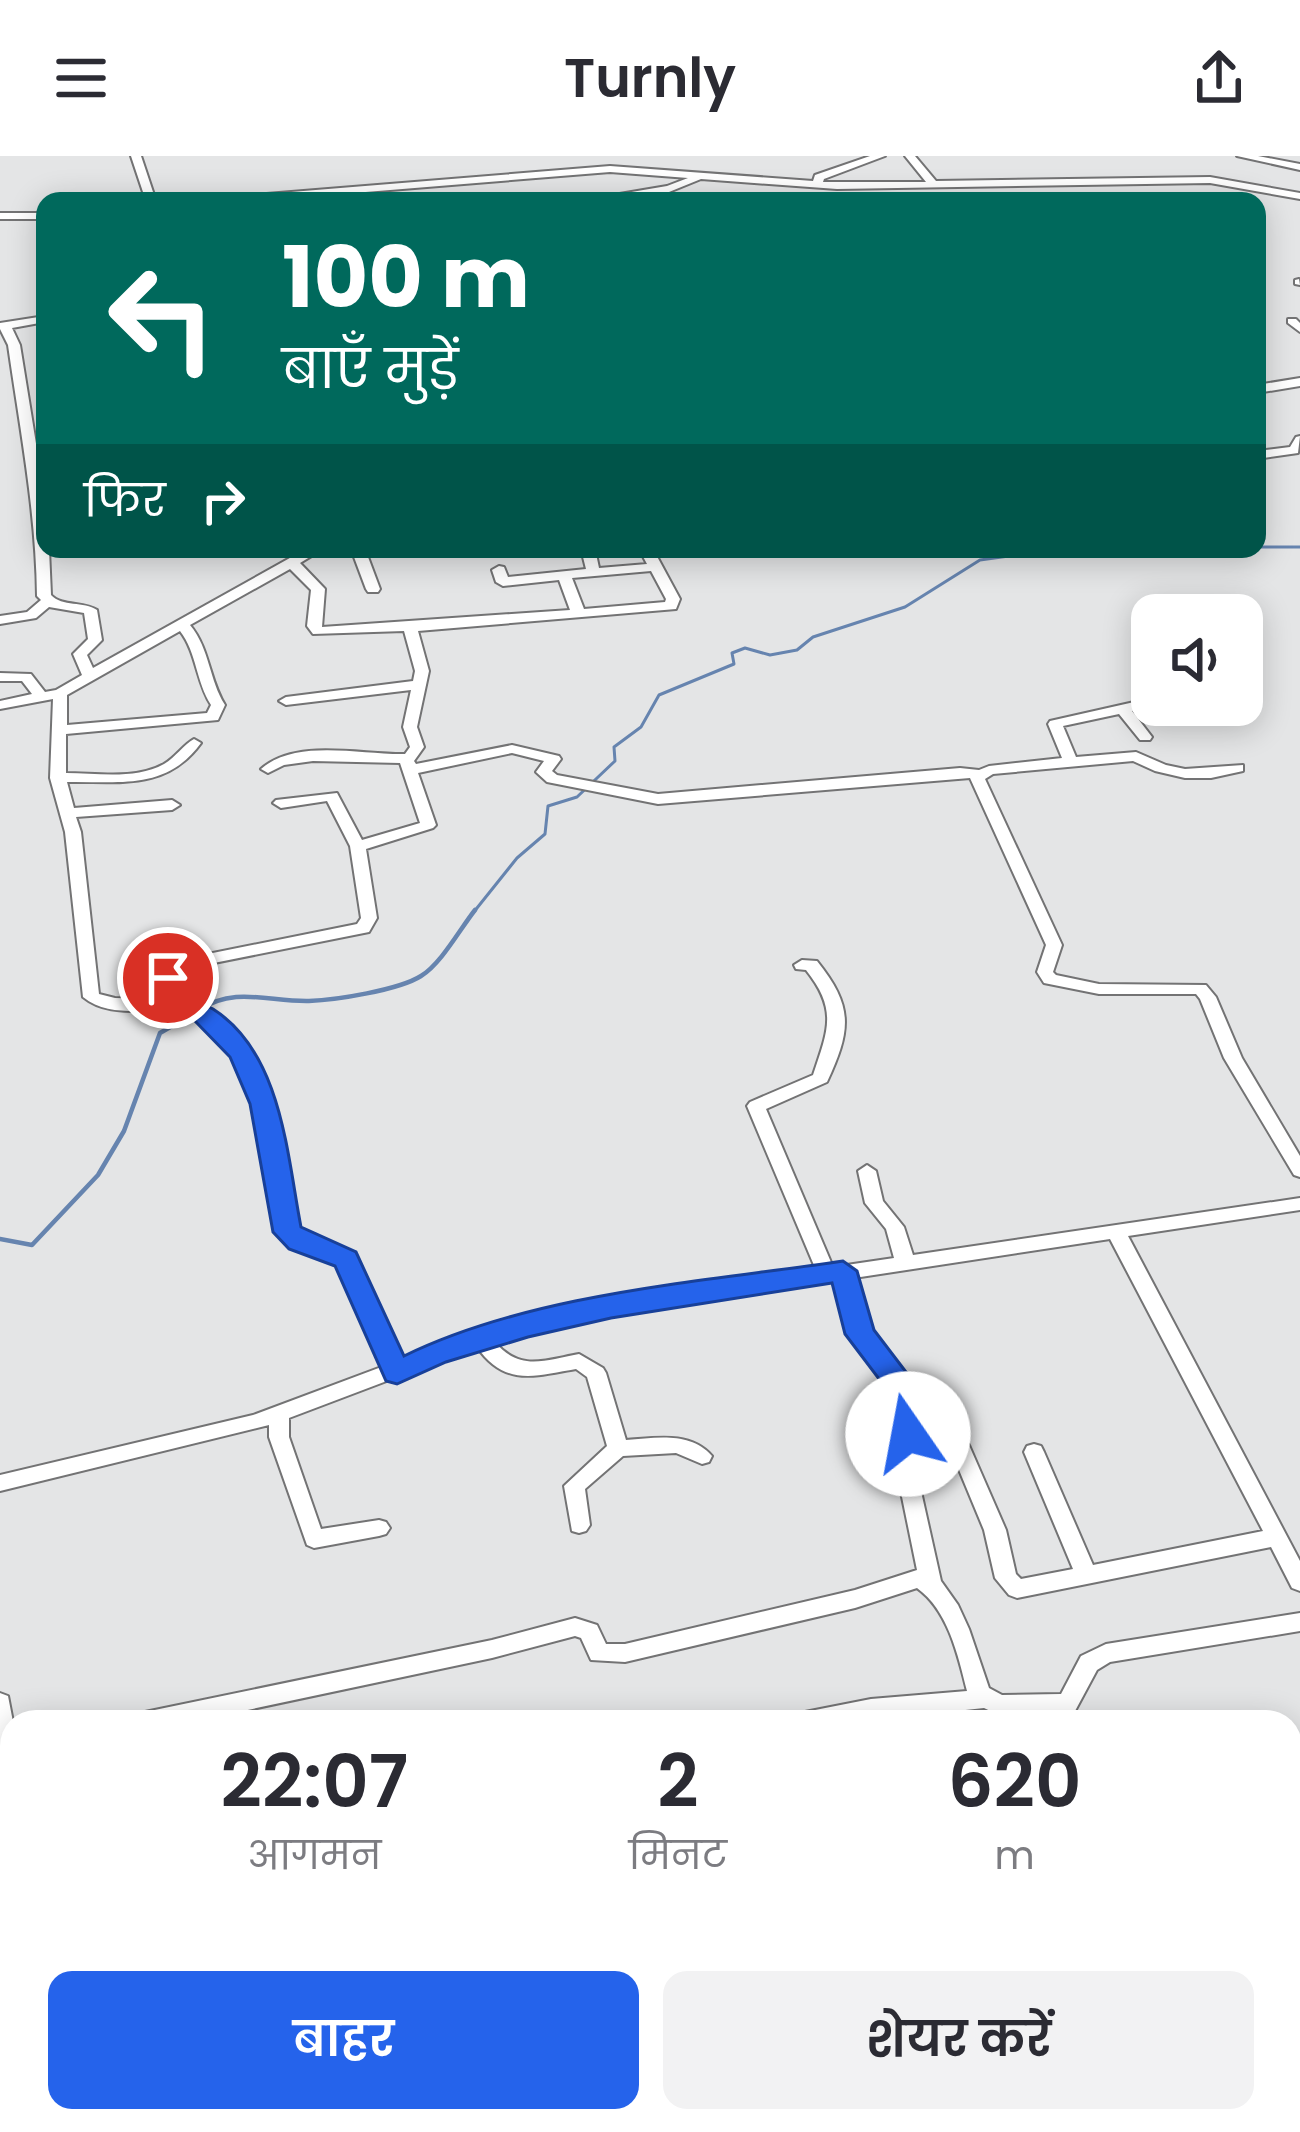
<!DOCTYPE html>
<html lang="hi">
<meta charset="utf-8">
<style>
body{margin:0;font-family:Poppins,"Noto Sans Devanagari",sans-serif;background:#f2f2f3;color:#2b2b33;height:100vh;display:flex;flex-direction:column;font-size:45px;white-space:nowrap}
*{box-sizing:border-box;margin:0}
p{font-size:39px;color:#7c7c81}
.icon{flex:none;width:66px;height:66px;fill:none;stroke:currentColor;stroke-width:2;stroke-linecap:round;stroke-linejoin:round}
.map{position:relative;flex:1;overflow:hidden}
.details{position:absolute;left:0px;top:1554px;width:1302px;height:423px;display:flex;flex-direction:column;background:#fff;border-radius:36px 36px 0 0;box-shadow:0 6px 30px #0003}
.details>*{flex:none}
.top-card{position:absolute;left:36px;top:36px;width:1230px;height:366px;border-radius:24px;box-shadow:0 6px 30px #0003;background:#00695c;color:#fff;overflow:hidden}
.fabs{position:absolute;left:1131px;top:438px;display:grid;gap:24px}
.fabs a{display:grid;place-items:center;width:132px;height:132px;border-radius:24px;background:#fff;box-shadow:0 6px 30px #0003;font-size:60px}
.pin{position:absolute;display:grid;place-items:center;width:102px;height:102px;color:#fff;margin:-51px;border:6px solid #fff;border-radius:50%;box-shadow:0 3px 12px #0007}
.me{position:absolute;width:132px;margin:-66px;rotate:348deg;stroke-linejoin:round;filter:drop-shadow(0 0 9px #0008)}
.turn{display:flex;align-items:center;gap:42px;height:252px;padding:0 48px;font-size:54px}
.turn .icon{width:156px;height:156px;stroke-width:2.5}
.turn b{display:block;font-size:84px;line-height:102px}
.then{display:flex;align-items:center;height:114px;padding:0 48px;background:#0003;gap:24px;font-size:45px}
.eta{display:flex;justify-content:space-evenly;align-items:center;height:204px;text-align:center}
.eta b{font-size:72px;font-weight:600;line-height:84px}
.action{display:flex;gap:24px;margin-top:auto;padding:24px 48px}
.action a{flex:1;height:138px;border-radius:24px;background:#2563eb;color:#fff;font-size:48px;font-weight:600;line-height:138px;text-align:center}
.action a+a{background:#f2f2f3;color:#2b2b33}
header{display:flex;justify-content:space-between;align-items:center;height:156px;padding:0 48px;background:#fff;font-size:54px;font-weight:600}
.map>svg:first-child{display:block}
</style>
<header><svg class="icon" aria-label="menu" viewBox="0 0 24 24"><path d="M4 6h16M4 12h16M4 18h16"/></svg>Turnly<svg class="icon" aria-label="share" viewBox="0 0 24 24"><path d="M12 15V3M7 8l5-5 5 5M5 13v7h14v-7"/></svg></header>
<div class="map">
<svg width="1300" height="1976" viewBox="0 0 1300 1976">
<rect width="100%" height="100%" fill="#e4e5e6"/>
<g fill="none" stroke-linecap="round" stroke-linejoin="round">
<path stroke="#6684af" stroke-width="3" d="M1257 391H1300
M473 757 517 702 545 678 548 650 577 641 615 605 614 591 641 571 659 539 734 508 732 497 745 492 770 499 797 494 813 481 905 451 980 404 1060 393"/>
<path stroke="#6684af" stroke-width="4.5" d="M199 854C235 830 269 846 309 845 336 844 399 834 421 820 441 808 460 773 475 754
M0 1083 32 1089 98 1019 124 975 160 877 189 860"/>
<g stroke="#737374" stroke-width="4">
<path id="minor" d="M131 0H141L156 45H146Z
M870 0H885L824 23 823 26H926L905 0H915L936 25 1210 21 1300 37V43L1210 27 837 33 701 23 669 36 605 45H578L667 30 688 22 610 16 255 45H212L217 42 610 10 813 25 815 19Z
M1237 0H1258L1300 8V14Z
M0 57H45V63H0Z
M1299 123 1300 129 1295 128V124Z
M45 160V166L12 172 20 189 43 331 45 393H49L51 439C62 451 84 445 97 454L102 484 87 499 93 512 306 393H323L300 407 325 433 322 471 570 454 559 424 503 430 496 426 492 414 499 410 504 411 508 421 586 413 581 393H595L599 412 647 408 639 393H653L680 443 676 453 418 475 429 515 417 571 424 591 414 605 416 608 512 589 559 600 561 603 552 615 557 619 658 638 960 612 979 614 989 610 1062 602 1048 568 1050 565 1152 542V549H1157L1132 555 1152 581 1150 584H1140L1119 558 1063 570 1076 601 1136 596 1166 609 1185 613 1243 609V615L1211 622H1185L1155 615 1133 605 993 618 985 623 1062 789 1053 816 1056 819 1099 828 1206 829 1216 841 1242 902 1300 1000V1021L1294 1019 1224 902 1200 843 1196 838H1099L1044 827 1037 816 1046 789 970 622 658 648 547 626 536 616 544 605 512 597 418 617 436 669 433 672 366 693 377 762 369 776 194 811 176 824 172 844C257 857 271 936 281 1007 284 1026 285 1054 295 1071 304 1087 336 1092 353 1098L401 1204 481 1175 611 1144 816 1114 747 950 750 946 813 919C828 874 838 854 806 814L796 813 794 809 802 804 817 805C854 851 851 874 827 926L766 953 833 1111 894 1102 886 1073 865 1047 858 1015 867 1009 876 1015 883 1045 904 1071 913 1099 1300 1042V1054L1128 1080 1300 1405V1435L1292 1432 1271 1391 1017 1442 1009 1439 995 1422 984 1374 945 1280 948 1274 955 1272 962 1274 965 1280 1006 1374 1016 1418 1021 1423 1073 1413 1024 1296 1027 1290 1034 1288 1041 1290 1044 1296 1093 1409 1263 1375 1110 1083 854 1122 865 1167 905 1217 917 1242 920 1331 941 1425 958 1449 969 1473 989 1532 1002 1539 1061 1538 1081 1500 1106 1488 1300 1457V1475L1110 1506 1097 1514 1075 1555 1067 1558 999 1559 984 1552 854 1566H794L797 1559 805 1556 871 1543 967 1535C958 1499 948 1454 917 1432L855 1452 625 1506 591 1504 581 1482 575 1480 492 1502 191 1566H134L137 1559 145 1556 492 1484 575 1462 597 1469 606 1488H625L855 1434 917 1414 900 1331 897 1242 890 1226 846 1169 836 1124 611 1158 495 1186C520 1216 545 1204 579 1198L603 1212 606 1217 626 1284C656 1282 690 1275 712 1300L709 1306 702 1308 676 1297 623 1300 585 1333 590 1369 586 1375 579 1377 572 1375 564 1330 607 1290 587 1221 576 1213C535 1220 505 1231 477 1191L407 1218 404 1222 392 1223 289 1262V1281L321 1373 379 1364 386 1366 390 1372 386 1378 379 1380 314 1392 307 1389 269 1281V1269L0 1335V1319L253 1259 384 1210 339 1108C321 1101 292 1096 280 1081 272 1070 270 1049 268 1036 259 983 259 922 220 880 177 835 121 872 83 841L65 676 50 622 53 543 0 553V545L32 538 22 525H0V517L31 518 45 536 56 534 82 519 73 498 88 483 84 457 49 451 36 462 0 468V460L27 456 41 444 37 440C36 355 20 273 8 189L0 173V167ZM290 413 311 434 307 470 313 478 404 475 415 515 413 525 286 541 279 545 286 549 411 534 403 571 410 591 405 598C361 599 296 582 261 613L268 617 284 609 313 605 400 607 420 667 362 684 337 637 276 644 273 647 281 652 327 645 350 690 361 762 357 768 183 803 162 818 155 843 115 842 99 838 81 676 76 661 172 654 180 649 172 644 74 652 67 626C120 625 166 635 201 587L194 583C183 589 176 601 164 608 135 624 97 617 66 617V578L218 564 225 549C209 524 210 493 190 469ZM651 415 666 443 665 446 584 453 572 422ZM180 475C197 497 196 526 211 549L207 557 67 569V539Z
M1288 163H1296L1300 167V176L1288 167Z
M1300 222V230L1257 237V229Z
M1300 280 1298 297 1257 303V295L1290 291 1296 281Z
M351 393H365L380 433 378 436H368L366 433Z
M0 1537 8 1540 13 1566 12 1873 3 1869 0 1862Z
M1300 1949V1975L1290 1976 1281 1972 1278 1965H1290V1950Z
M12 1965H38L39 1976H13Z
M304 1965H365L361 1974 356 1976H295L299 1967Z
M847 1965H877L882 1976H852Z
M1177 1965H1245L1241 1974 1236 1976H1168L1172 1967Z"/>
</g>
<use href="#minor" fill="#fff" fill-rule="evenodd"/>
</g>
<path fill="#2563eb" stroke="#184099" stroke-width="3" d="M168 814 181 822 177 842C188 845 203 847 213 853 282 897 287 999 301 1071L356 1096 404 1200C533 1137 702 1126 843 1105L857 1115 874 1174 919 1233 924 1278 919 1286H897L889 1236 845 1178 832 1127 611 1162 528 1181 446 1206 397 1228 386 1225 335 1110 289 1093 273 1076 250 948 230 901 194 864 154 852 151 847 156 822Z"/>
</svg>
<div class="fabs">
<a><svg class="icon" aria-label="sound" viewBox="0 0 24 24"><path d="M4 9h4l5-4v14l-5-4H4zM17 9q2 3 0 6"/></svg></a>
</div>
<div class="pin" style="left:168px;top:822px;background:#d93025"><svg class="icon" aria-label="arrive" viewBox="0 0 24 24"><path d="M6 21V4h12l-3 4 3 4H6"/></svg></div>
<svg class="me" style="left:908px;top:1278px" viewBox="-20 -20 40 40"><circle r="19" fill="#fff"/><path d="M0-13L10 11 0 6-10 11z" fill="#2563eb"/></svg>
<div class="top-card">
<div class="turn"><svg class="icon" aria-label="left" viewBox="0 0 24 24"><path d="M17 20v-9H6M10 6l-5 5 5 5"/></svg><div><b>100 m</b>बाएँ मुड़ें</div></div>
<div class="then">फिर<svg class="icon" aria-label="right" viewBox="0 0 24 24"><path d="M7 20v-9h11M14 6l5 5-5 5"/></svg></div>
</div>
<section class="details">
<div class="eta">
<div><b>22:07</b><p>आगमन</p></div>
<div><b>2</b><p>मिनट</p></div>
<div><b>620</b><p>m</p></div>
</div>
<div class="action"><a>बाहर</a><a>शेयर करें</a></div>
</section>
</div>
